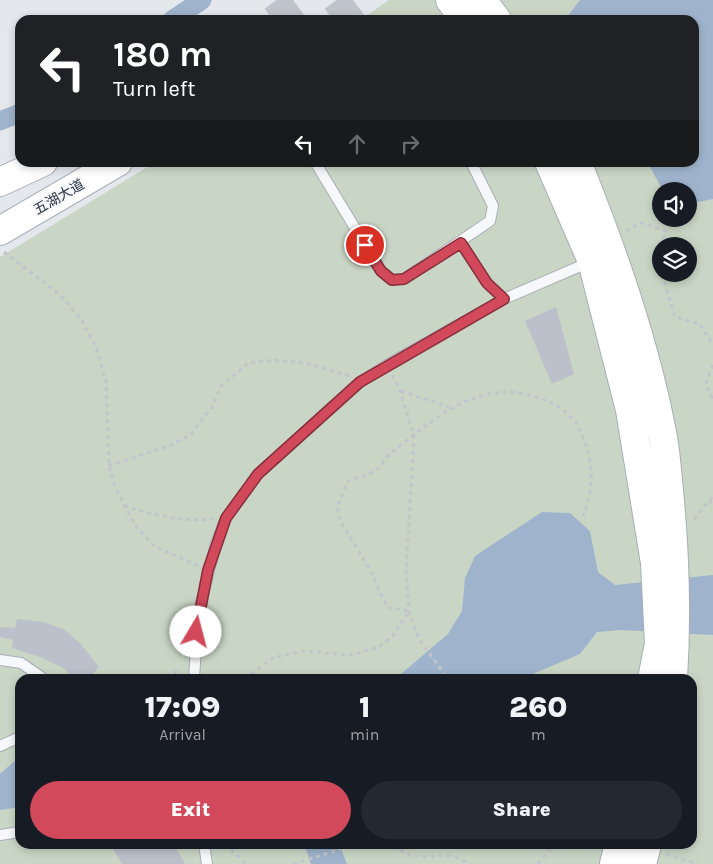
<!DOCTYPE html>
<meta charset="utf-8">
<style>
body{margin:0;font-family:Karla,"Noto Sans SC",sans-serif;background:#242831;color:#f1f3f6;height:100vh;display:flex;flex-direction:column;font-size:19px;white-space:nowrap}
*{box-sizing:border-box;margin:0}
p{font-size:16px;color:#9ea1a6}
.icon{flex:none;width:28px;height:28px;fill:none;stroke:currentColor;stroke-width:2;stroke-linecap:round;stroke-linejoin:round}
.map{position:relative;flex:1;overflow:hidden}
.panel{position:absolute;left:15px;top:674px;width:682px;height:175px;display:flex;flex-direction:column;background:#171b24;border-radius:15px;box-shadow:0 2px 8px #0003}
.panel>*{flex:none}
.banner{position:absolute;left:15px;top:15px;width:684px;height:152px;border-radius:15px;box-shadow:0 2px 8px #0003;background:#202124;color:#fff;overflow:hidden}
.fabs{position:absolute;left:652px;top:182px;display:grid;gap:10px}
.fabs a{display:grid;place-items:center;width:45px;height:45px;border-radius:50%;background:#171b24;box-shadow:0 2px 8px #0003;font-size:25px}
.pin{position:absolute;display:grid;place-items:center;width:42px;height:42px;color:#fff;margin:-21px;border:2px solid #fff;border-radius:50%;box-shadow:0 1px 5px #0007}
.me{position:absolute;width:55px;margin:-28px;rotate:8deg;stroke-linejoin:round;filter:drop-shadow(0 0 4px #0008)}
.turn{display:flex;align-items:center;gap:18px;height:105px;padding:0 15px;font-size:22px}
.turn .icon{width:65px;height:65px;stroke-width:2.5}
.turn b{display:block;font-size:35px;line-height:42px}
.lanes{display:flex;align-items:center;height:48px;padding:0 15px;background:#0003;justify-content:center;gap:25px;direction:ltr}
.lanes .off{opacity:.35}
.eta{display:flex;justify-content:space-evenly;align-items:center;height:85px;text-align:center}
.eta b{font-size:30px;font-weight:800;line-height:35px}
.button{display:flex;gap:10px;margin-top:auto;padding:10px 15px}
.button a{flex:1;height:58px;border-radius:30px;background:#d1495b;color:#fff;font-size:20px;font-weight:800;line-height:58px;text-align:center}
.button a+a{background:#242831;color:#f1f3f6}
.map>svg:first-child{display:block}
</style>
<div class="map">
<svg width="713" height="864" viewBox="0 0 713 864">
<rect width="100%" height="100%" fill="#e4e7ec"/>
<path fill="#c9d6c5" fill-rule="evenodd" d="M389 0H713V864H0V257L154 163 694 162V20H360ZM661 191H689V219H661ZM661 246H689V274H661ZM20 679H692V844H20Z"/>
<path fill="#9fb4cc" d="M580 0H713V199L689 204V191H663L648 163 694 162V20H570L567 17Z
M542 512 570 513 590 531 598 572 615 585 713 575V635L622 630 597 632 580 654 521 679H395L448 634 462 611 465 578 475 556Z
M20 756V807L0 810V774Z
M304 844H339L347 864H311Z"/>
<g fill="none" stroke-linecap="round" stroke-linejoin="round">
<path stroke="#9fb4cc" stroke-width="19" d="M172 20 202 0
M0 121 20 113"/>
</g>
<path fill="#bbc0ca" d="M556 307 574 374 552 384 525 321Z
M17 619 43 622 63 629 80 643 99 667 88 679H76L63 668 43 658 12 648 13 640 0 637V627L15 628Z
M120 844H174L185 864H122L113 849Z"/>
<g fill="none" stroke-linecap="round" stroke-linejoin="round">
<path stroke="#bfc3cb" stroke-width="28" stroke-dasharray="28 14" stroke-linecap="butt" d="M273 20 300 0
M333 20 360 0"/>
<g stroke="#a9aeb7" stroke-width="12">
<path id="service" d="M315 162 381 271 392 280 404 279 490 221 493 206 471 162
M461 243 487 283 504 299
M0 660 21 663 44 679
M194 679 198 615 216 543 226 518 258 474 360 382 387 365 504 299 592 261
M0 746 20 737
M0 835 20 832
M204 844 207 864"/>
</g>
<g stroke="#a9aeb7" stroke-width="30">
<path id="secondary" d="M450 0 465 20
M482 0 497 20
M549 162 592 261 630 410 655 563 659 644 652 679
M577 162C613 252 645 342 663 437 666 454 667 472 669 490 675 552 677 616 673 679
M0 182 43 162
M0 231 118 162
M614 864 619 844
M642 864 647 844"/>
</g>
<path stroke="#c2c5cb" stroke-width="3" stroke-dasharray="4 4" stroke-linecap="butt" d="M626 231 641 223 666 231 656 252 661 271
M4 252 59 294 81 319 96 347 106 381 109 466 115 487 135 525 154 546 199 566
M662 274 675 317 700 324 713 346
M713 365 706 383 713 401
M392 375 400 391 414 436 406 573 409 611 419 639 448 679
M401 391 449 407
M109 466 171 445 190 435 212 407 221 386 248 363 275 360 306 363 349 376
M709 500 713 507
M124 506C155 515 181 522 213 519
M694 519 713 496
M159 679 181 670
M245 679 272 658 302 651 351 655 379 647 393 635 409 611 387 607 370 570 340 520 337 507 348 481C357 477 369 475 377 469 383 465 386 457 392 452 436 418 478 378 537 397 552 402 569 411 577 425 593 453 596 486 583 516
M225 844 246 864
M395 844C408 864 436 853 455 857 460 858 465 862 470 864
M666 854 698 864
M293 864 357 844
M538 864 553 844"/>
<use href="#service" stroke="#f7f8fa" stroke-width="10"/>
<use href="#secondary" stroke="#fff" stroke-width="28"/>
</g>
<g fill="none" stroke-linecap="round" stroke-linejoin="round">
<g stroke="#882f3b" stroke-width="12">
<path id="route" d="M196 632 208 570 226 518 258 474 360 382 504 299 487 283 461 243 404 279 392 280 381 271 365 245"/>
</g>
<use href="#route" stroke="#d1495b" stroke-width="9"/>
</g>
<g text-anchor="middle" dominant-baseline="central" stroke-width="4" stroke-linejoin="round" paint-order="stroke">
<g font-size="14" fill="#2b3445" stroke="#f4f6f9">
<text transform="translate(59 197) rotate(-30)">五湖大道</text>
</g>
</g>
</svg>
<div class="fabs">
<a><svg class="icon" aria-label="sound" viewBox="0 0 24 24"><path d="M4 9h4l5-4v14l-5-4H4zM17 9q2 3 0 6"/></svg></a>
<a><svg class="icon" aria-label="layers" viewBox="0 0 24 24"><path d="M12 4l9 5-9 5-9-5zM3 14l9 5 9-5"/></svg></a>
</div>
<div class="pin" style="left:365px;top:245px;background:#d93025"><svg class="icon" aria-label="arrive" viewBox="0 0 24 24"><path d="M6 21V4h12l-3 4 3 4H6"/></svg></div>
<svg class="me" style="left:196px;top:632px" viewBox="-20 -20 40 40"><circle r="19" fill="#fff"/><path d="M0-13L10 11 0 6-10 11z" fill="#d1495b"/></svg>
<div class="banner">
<div class="turn"><svg class="icon" aria-label="left" viewBox="0 0 24 24"><path d="M17 20v-9H6M10 6l-5 5 5 5"/></svg><div><b>180 m</b>Turn left</div></div>
<div class="lanes"><svg class="icon" aria-label="left" viewBox="0 0 24 24"><path d="M17 20v-9H6M10 6l-5 5 5 5"/></svg><svg class="icon off" aria-label="ahead" viewBox="0 0 24 24"><path d="M12 20V5M6 11l6-6 6 6"/></svg><svg class="icon off" aria-label="right" viewBox="0 0 24 24"><path d="M7 20v-9h11M14 6l5 5-5 5"/></svg></div>
</div>
<section class="panel">
<div class="eta">
<div><b>17:09</b><p>Arrival</p></div>
<div><b>1</b><p>min</p></div>
<div><b>260</b><p>m</p></div>
</div>
<div class="button"><a>Exit</a><a>Share</a></div>
</section>
</div>
